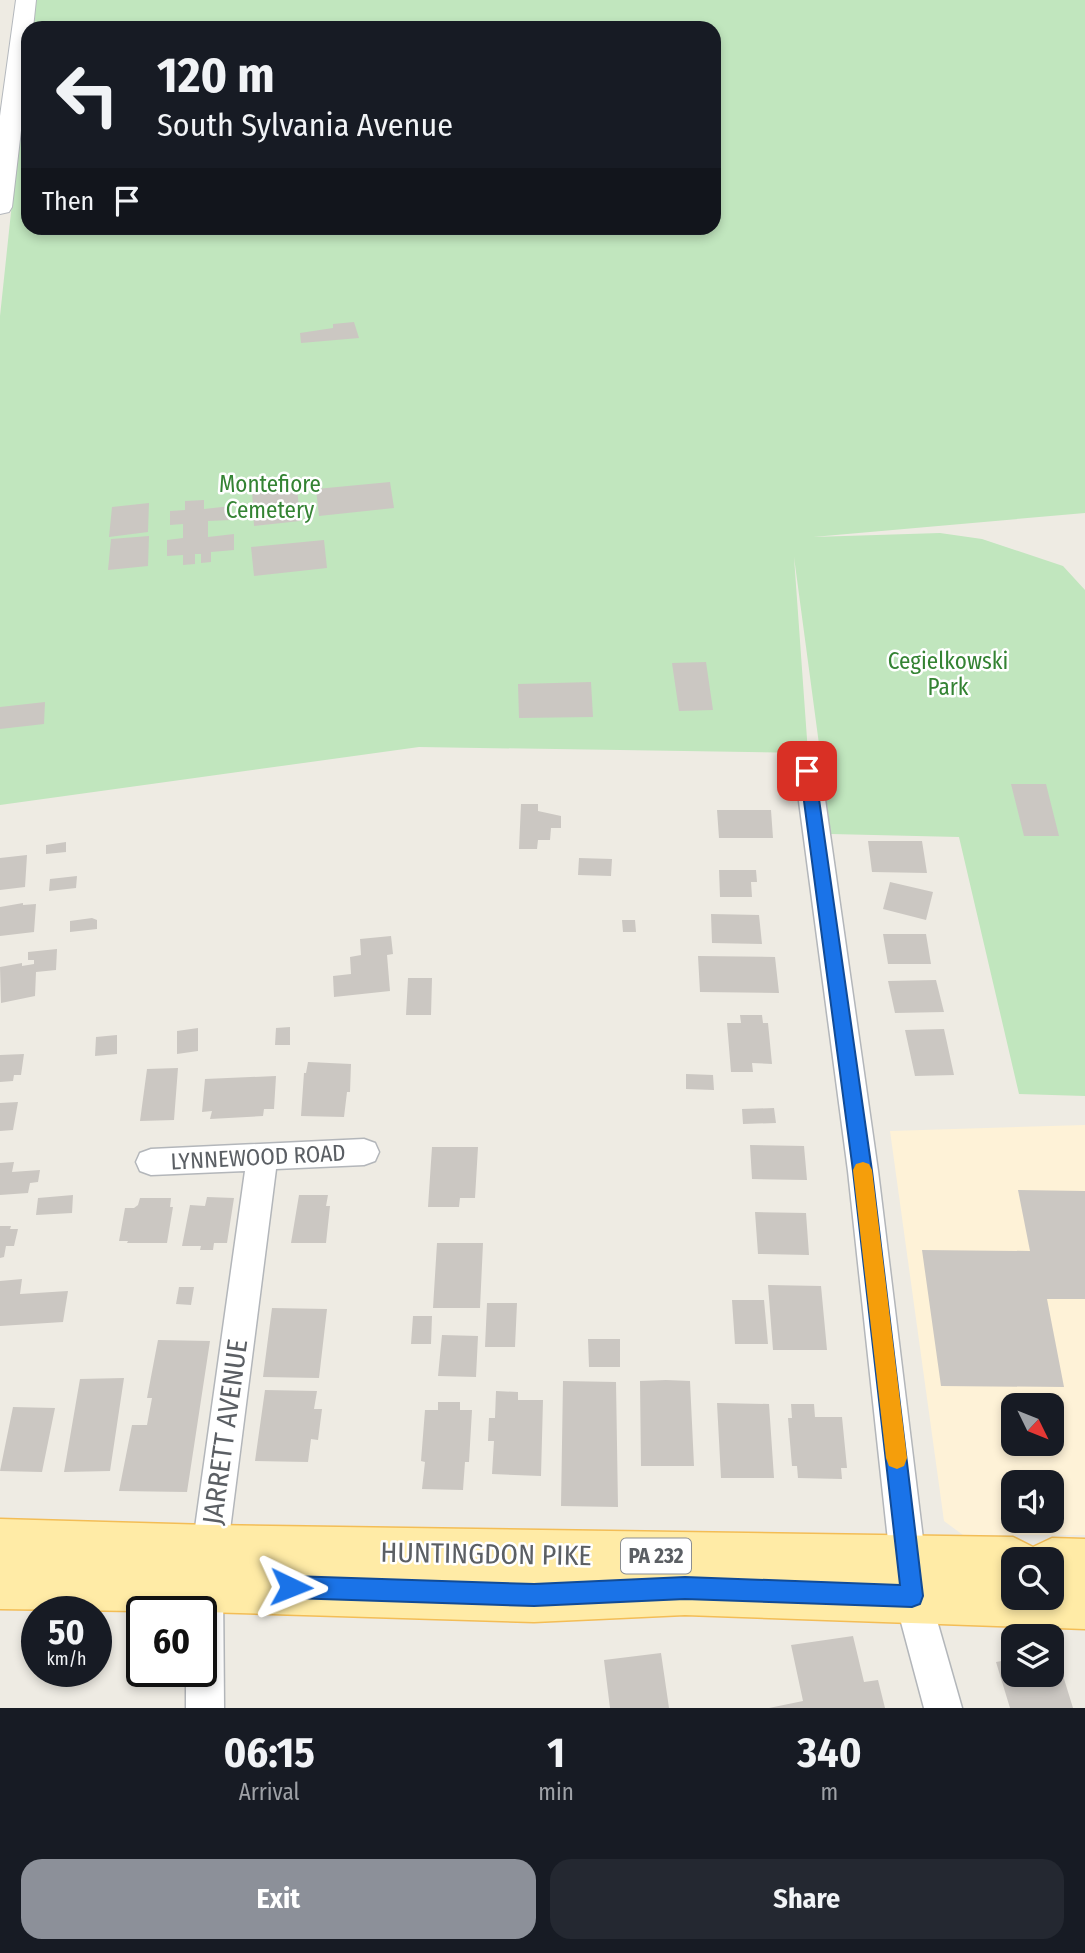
<!DOCTYPE html>
<style>
body{margin:0;font-family:"Fira Sans Condensed",sans-serif;background:#242831;color:#f1f3f6;height:100vh;display:flex;flex-direction:column;font-size:26px;white-space:nowrap}
*{box-sizing:border-box;margin:0}
p{font-size:23px;color:#9ea1a6}
.icon{flex:none;width:38px;height:38px;fill:none;stroke:currentColor;stroke-width:2;stroke-linecap:round;stroke-linejoin:round}
.map{position:relative;height:1708px;overflow:hidden}
.details{display:flex;flex-direction:column;background:#171b24;flex:1}
.details>*{flex:none}
.guide{position:absolute;left:21px;top:21px;width:700px;height:214px;border-radius:21px;box-shadow:0 4px 10px #0003;background:#171b24;color:#f1f3f6;overflow:hidden}
.needle{width:46px;rotate:133deg}
.controls{position:absolute;left:1001px;top:1393px;display:grid;gap:14px}
.controls a{display:grid;place-items:center;width:63px;height:63px;border-radius:14px;background:#171b24;box-shadow:0 4px 10px #0003;font-size:35px}
.speed{position:absolute;left:21px;top:1596px;display:flex;gap:14px;font-size:35px;font-weight:700;text-align:center}
.speed>*{display:grid;place-content:center;width:91px;height:91px;border-radius:50%;background:#171b24;box-shadow:0 4px 10px #0003;line-height:1}
.speed small{font-size:18px;font-weight:400}
.speed .limit{border:4px solid #111;border-radius:10px;background:#fff;color:#111}
.pin{position:absolute;display:grid;place-items:center;width:60px;height:60px;color:#fff;margin:-30px;border-radius:14px;box-shadow:0 4px 10px #0006}
.me{position:absolute;width:77px;margin:-38px;rotate:92deg;stroke-linejoin:round;filter:drop-shadow(0 0 5px #0008)}
.turn{display:flex;align-items:center;gap:24px;height:147px;padding:0 21px;font-size:32px}
.turn .icon{width:91px;height:91px;stroke-width:2.5}
.turn b{display:block;font-size:49px;line-height:60px}
.then{display:flex;align-items:center;height:66px;padding:0 21px;background:#0003;gap:14px;font-size:26px}
.eta{display:flex;justify-content:space-evenly;align-items:center;height:119px;text-align:center}
.eta b{font-size:42px;font-weight:700;line-height:49px}
.action{display:flex;gap:14px;margin-top:auto;padding:14px 21px}
.action a{flex:1;height:80px;border-radius:21px;background:#8c9099;color:#fff;font-size:28px;font-weight:700;line-height:80px;text-align:center}
.action a+a{background:#242831;color:#f1f3f6}
.map>svg:first-child{display:block}
</style>
<div class="map">
<svg width="1085" height="1708" viewBox="0 0 1085 1708">
<rect width="100%" height="100%" fill="#eeebe3"/>
<path fill="#fef2d7" fill-rule="evenodd" d="M1085 1125V1535H963L944 1521 890 1131ZM1013 1405H1052V1444H1013ZM1013 1482H1052V1521H1013Z"/>
<path fill="#c1e6be" d="M34 0H1085V513L813 537 940 533 982 539 1063 566 1085 590V1096L1019 1094 959 837 831 834 794 557 808 753 419 747 0 805V316L28 52V228H714V28H31Z"/>
<path fill="#cbc7c2" d="M354 322 359 338 301 343 300 333 333 328V324Z
M390 482 394 508 319 516 316 489Z
M297 486 300 521 254 526 252 490Z
M204 500V509L231 506V520L208 521V537L234 534V550L211 552V562L201 563V554H195V564L183 565V555L167 556V540L183 538V524L170 525V511L185 510V501Z
M149 503 148 532 109 537 112 507Z
M149 536 148 566 108 570 111 539Z
M324 540 327 568 254 576 251 547Z
M706 662 713 710 679 711 672 663Z
M591 682 593 717 519 718 518 684Z
M45 702 44 724 0 729V707Z
M1011 784H1046L1059 836H1024Z
M521 804H538V811L561 816V828H551L550 840H538L537 849H519Z
M717 810H771L773 838H719Z
M868 841H922L927 873 872 872Z
M66 842V852L46 854V845Z
M27 855 25 887 0 890V858Z
M579 858 612 859 611 876 578 875Z
M719 870H756L757 882H751L752 897H720Z
M77 876 76 888 49 891 50 879Z
M890 882 933 892 926 920 883 909Z
M23 903V905L36 904 34 932 0 936V907Z
M711 914 759 915 762 944 712 943Z
M92 918 97 920V929L70 932V921Z
M622 920H635L636 932H623Z
M883 934H926L931 964H888Z
M391 936 393 954 387 955 390 991 334 997 333 976 351 974 350 957 361 955 360 939Z
M57 949 56 970 36 972 35 996 1 1003 0 967 22 963V966L34 964V960H28V952Z
M698 956 775 957 779 993 700 992Z
M408 978H432L431 1015H406Z
M936 980 944 1012 895 1013 888 981Z
M740 1015H762L763 1023H768L772 1064 752 1063 753 1072H731L727 1023H741Z
M290 1027V1045H275L276 1028Z
M198 1028V1051L177 1054V1031Z
M944 1029 954 1075 915 1076 905 1030Z
M117 1035V1054L95 1056 96 1037Z
M24 1054 21 1075H14L13 1081 0 1082V1055Z
M308 1062 351 1064 350 1092H347L344 1117 301 1116 304 1073H306Z
M178 1068 174 1120 140 1121 147 1069Z
M686 1074 713 1075 714 1090 686 1089Z
M276 1076 274 1109H264L263 1116 210 1119 212 1111 202 1112 205 1079Z
M18 1102 13 1130 0 1131V1103Z
M774 1108 776 1123 743 1124 742 1109Z
M750 1145 804 1146 807 1180 752 1179Z
M432 1147H478L475 1198H460L459 1207H428Z
M14 1162 12 1172 40 1170 38 1182 30 1183 28 1193 0 1195V1163Z
M1018 1190 1085 1191V1299H1047L1064 1387 941 1386 922 1250 1030 1251Z
M73 1195 72 1213 36 1215 38 1198Z
M299 1195H328L326 1206H330L326 1243H291Z
M207 1197 234 1198 227 1243H214L213 1250H200L201 1246H182L190 1205 205 1206Z
M140 1198H171L170 1207H173L167 1243H127L128 1241H119L125 1208H134L138 1205Z
M755 1212 806 1213 809 1255 758 1254Z
M0 1226H11L10 1229H18L14 1246H6L4 1257 0 1258Z
M437 1243H483L480 1308H433Z
M22 1279 20 1294 68 1291 63 1322 0 1326V1281Z
M768 1285 821 1286 827 1350H773Z
M179 1287H194L191 1305 176 1304Z
M732 1300H764L768 1344H735Z
M487 1303H517L515 1347H485Z
M272 1308 327 1309 319 1378 263 1377Z
M413 1316H432L431 1344H411Z
M442 1335 478 1336 476 1377 438 1376Z
M588 1339H620V1367H589Z
M158 1340 210 1341 187 1492 119 1491 132 1425H147L152 1398H147Z
M124 1378 110 1471 64 1472 80 1379Z
M666 1380 690 1381 694 1466H641L640 1381Z
M563 1381 616 1382 618 1507 561 1506Z
M265 1390 317 1391 314 1409H322L318 1440 311 1439 308 1462 255 1461Z
M496 1391 518 1392V1400H543L541 1476 492 1474 494 1441H488L489 1418H495Z
M438 1402H460V1410H472L469 1462H465L463 1490 422 1489 425 1462 421 1461 425 1410H438Z
M717 1403 769 1404 774 1478H721Z
M791 1404H814L815 1417H842L847 1468H841L842 1479 798 1478 797 1466H792L788 1418H792Z
M13 1407 55 1408 42 1472 0 1471Z
M853 1636 864 1682 878 1680 885 1708H769L803 1701 791 1645Z
M661 1653 669 1708H610L604 1660Z
M1056 1653 1073 1708H1010L996 1662 1013 1659V1675H1052V1654Z"/>
<g fill="none" stroke-linecap="round" stroke-linejoin="round">
<g stroke="#b3b6ba" stroke-width="3">
<path id="street" d="M808 762 817 765 821 771 878 1171 930 1596 962 1708H924L894 1596 848 1171 795 771 799 765Z
M364 1139 375 1143 379 1152 375 1161 364 1165 276 1169 223 1585 224 1708H186V1671H201V1612H187V1585L245 1171 151 1175 140 1171 136 1162 140 1153 151 1149Z"/>
</g>
<g stroke="#b4b8bd" stroke-width="2">
<path id="secondary" d="M16 0H36L33 28H28V71L12 207 9 212 0 214V116Z"/>
</g>
<g stroke="#f3bd56" stroke-width="3">
<path id="primary" d="M0 1519 210 1525 1013 1537 1033 1547 1052 1538 1085 1539V1629L685 1615 534 1622 205 1612 0 1609ZM1013 1559H1052V1598H1013Z"/>
</g>
<use href="#street" fill="#fff" fill-rule="evenodd"/>
<use href="#secondary" fill="#fff" fill-rule="evenodd"/>
<use href="#primary" fill="#ffeba6" fill-rule="evenodd"/>
</g>
<path fill="#1a73e8" stroke="#114b97" stroke-width="2" d="M807 766 815 771 872 1171 923 1596 920 1604 912 1607 685 1599 534 1606 291 1598 283 1595 280 1587 283 1579 291 1576 534 1584 685 1577 900 1585 853 1171 800 771Z"/>
<path fill="#f59e0b" d="M863 1162 869 1164 872 1170 907 1458 904 1466 897 1469 889 1466 886 1458 853 1170 856 1164Z"/>
<g text-anchor="middle" dominant-baseline="central" stroke-width="5" stroke-linejoin="round" paint-order="stroke">
<rect fill="#fff" stroke="#8c8f92" stroke-width="2" x="621" y="1538.5" width="70" height="35" rx="5"/>
<g font-size="21" font-weight="bold" fill="#5b5f64">
<text x="656" y="1556">PA 232</text>
</g>
<g font-size="23" fill="#348333" stroke="#fff">
<text x="270" y="484">Montefiore<tspan x="270" dy="26">Cemetery</tspan></text>
<text x="948" y="661">Cegielkowski<tspan x="948" dy="26">Park</tspan></text>
</g>
<g font-size="23" fill="#5b5f64" stroke="#fff">
<text transform="translate(258 1157) rotate(-3)">LYNNEWOOD ROAD</text>
</g>
<g font-size="28" fill="#5b5f64" stroke="#fff">
<text transform="translate(225 1432) rotate(-82)">JARRETT AVENUE</text>
<text transform="translate(486 1554) rotate(1)">HUNTINGDON PIKE</text>
</g>
</g>
</svg>
<div class="controls">
<a><svg class="needle" viewBox="-14 -14 28 28"><path d="M0-13l5 13h-10z" fill="#e53935"/><path d="M0 13l5-13h-10z" fill="#9ea1a6"/></svg></a>
<a><svg class="icon" aria-label="sound" viewBox="0 0 24 24"><path d="M4 9h4l5-4v14l-5-4H4zM17 9q2 3 0 6"/></svg></a>
<a><svg class="icon" aria-label="search" viewBox="0 0 24 24"><circle cx="10" cy="10" r="6"/><path d="M15 15l6 6"/></svg></a>
<a><svg class="icon" aria-label="layers" viewBox="0 0 24 24"><path d="M12 4l9 5-9 5-9-5zM3 14l9 5 9-5"/></svg></a>
</div>
<div class="speed"><div>50<small>km/h</small></div><div class="limit">60</div></div>
<div class="pin" style="left:807px;top:771px;background:#d93025"><svg class="icon" aria-label="arrive" viewBox="0 0 24 24"><path d="M6 21V4h12l-3 4 3 4H6"/></svg></div>
<svg class="me" style="left:291px;top:1587px" viewBox="-20 -20 40 40"><path d="M0-17L14 15 0 8-14 15z" fill="#1a73e8" stroke="#fff" stroke-width="4"/></svg>
<div class="guide">
<div class="turn"><svg class="icon" aria-label="left" viewBox="0 0 24 24"><path d="M17 20v-9H6M10 6l-5 5 5 5"/></svg><div><b>120 m</b>South Sylvania Avenue</div></div>
<div class="then">Then<svg class="icon" aria-label="arrive" viewBox="0 0 24 24"><path d="M6 21V4h12l-3 4 3 4H6"/></svg></div>
</div>
</div>
<section class="details">
<div class="eta">
<div><b>06:15</b><p>Arrival</p></div>
<div><b>1</b><p>min</p></div>
<div><b>340</b><p>m</p></div>
</div>
<div class="action"><a>Exit</a><a>Share</a></div>
</section>
